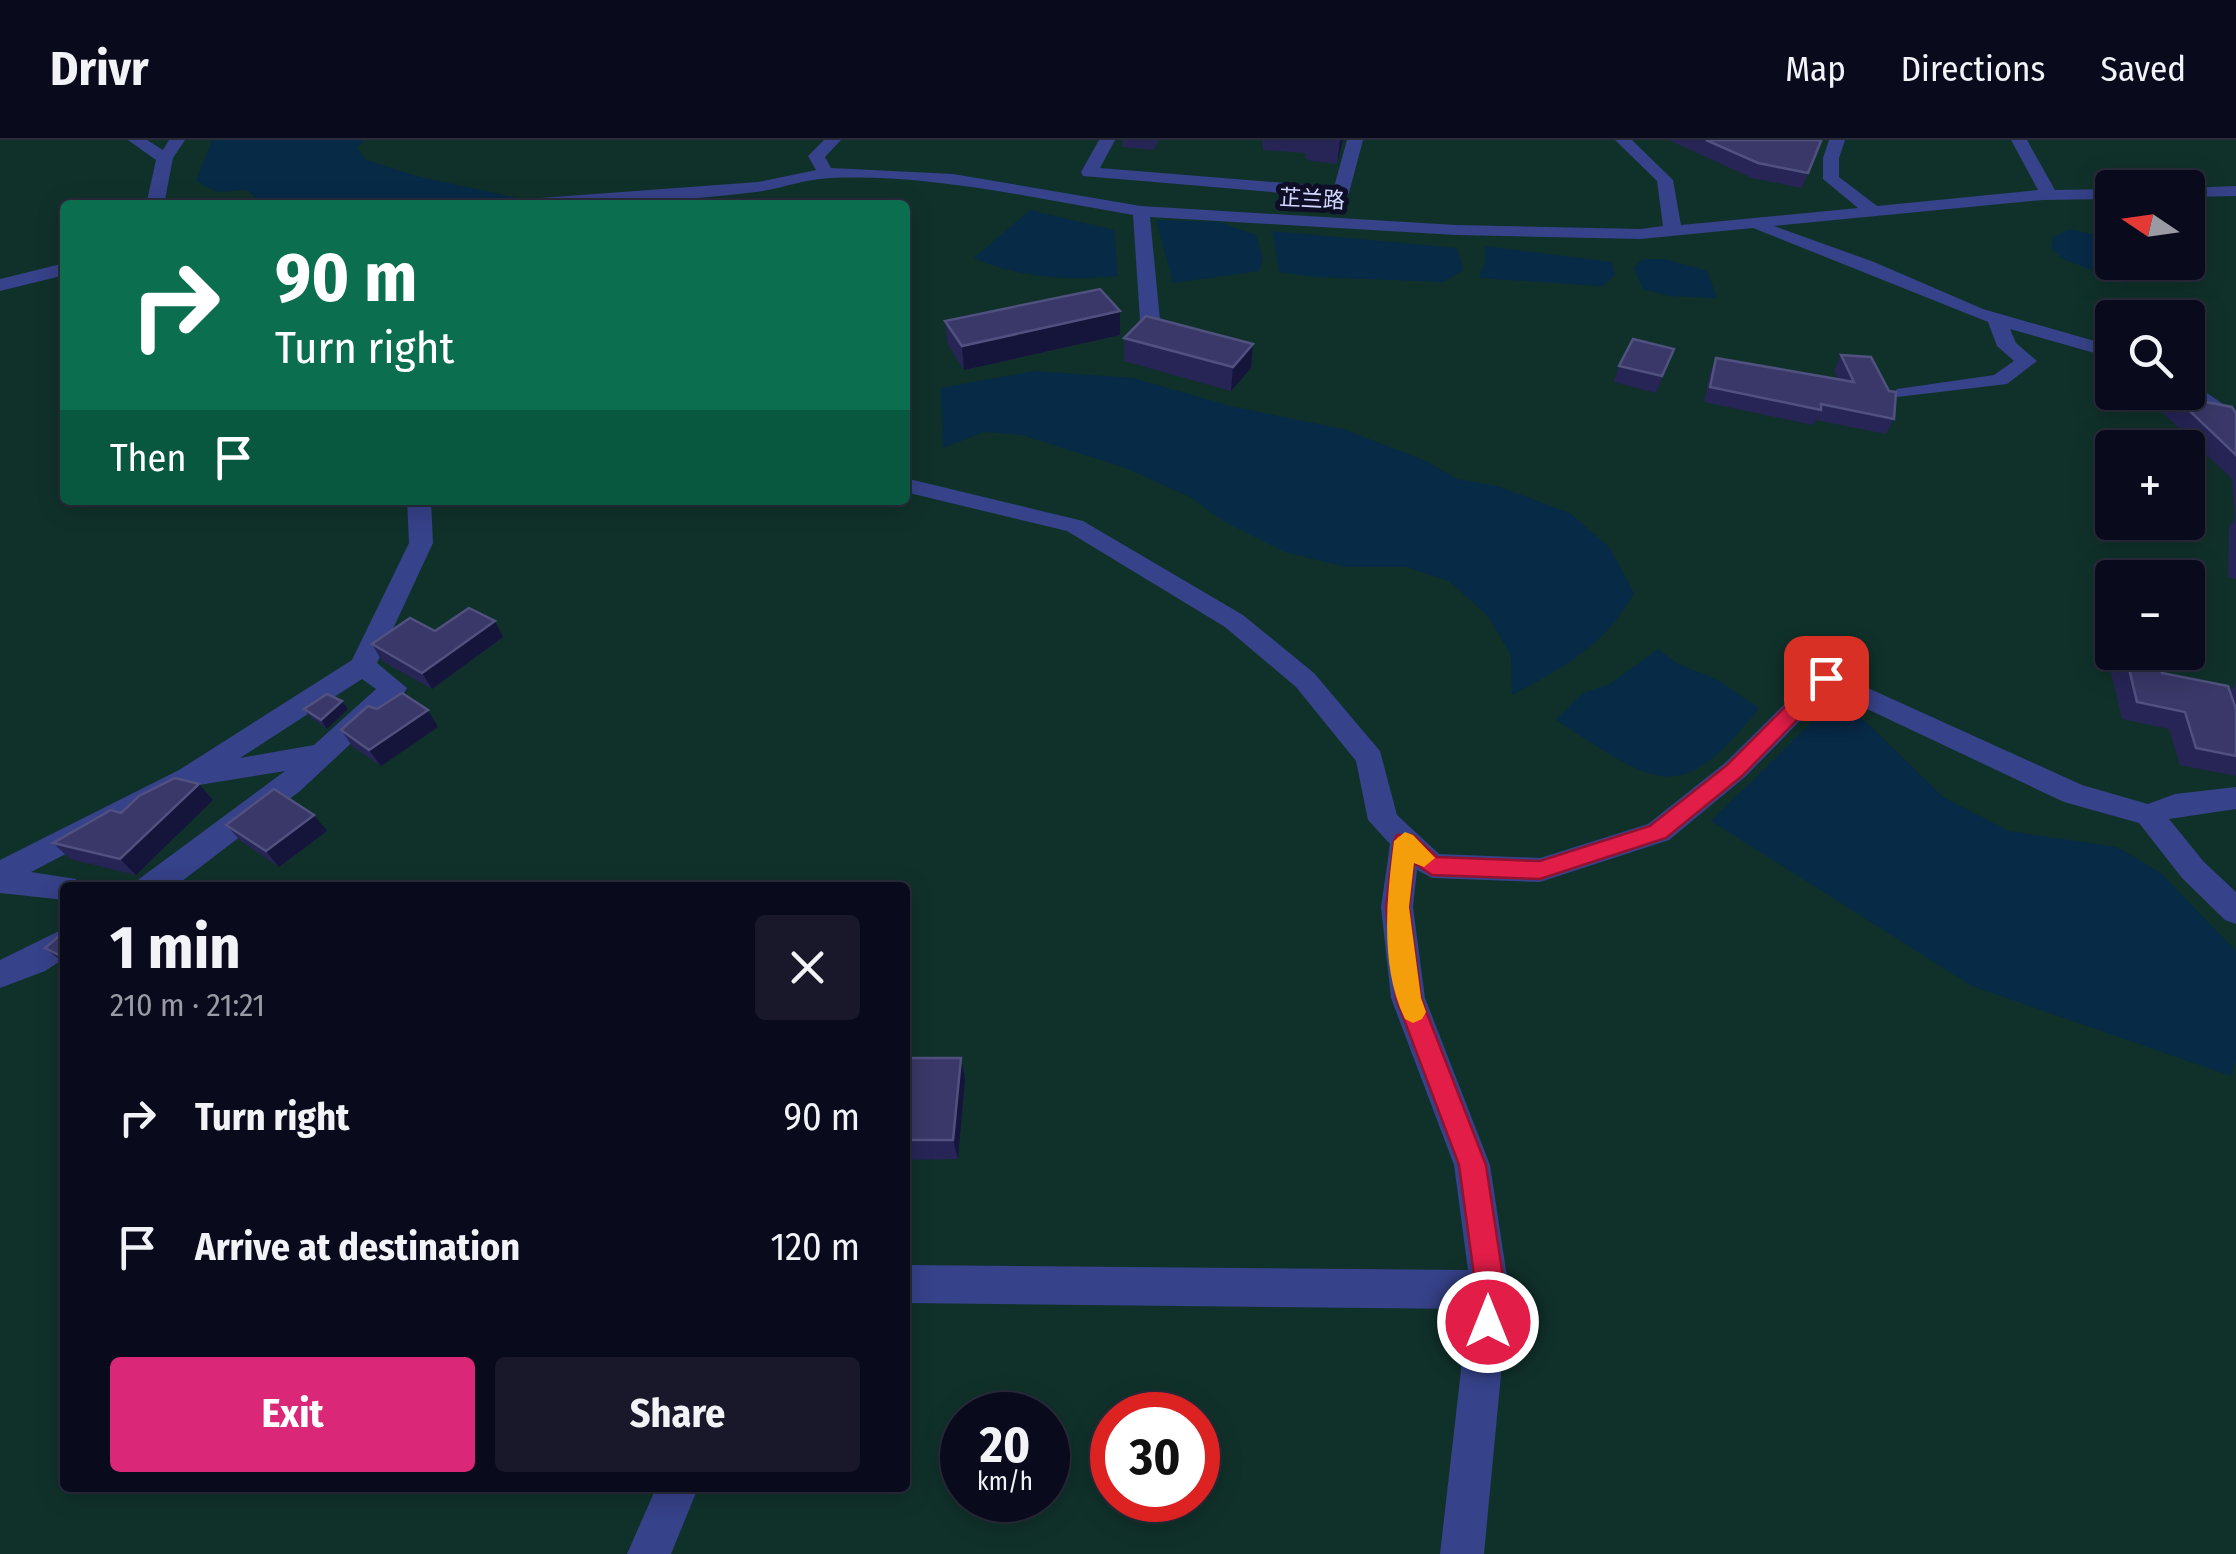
<!DOCTYPE html>
<meta charset="utf-8">
<style>
body{margin:0;font-family:"Fira Sans Condensed","Noto Sans SC",sans-serif;background:#18182a;color:#f1f3f6;height:100vh;display:flex;flex-direction:column;font-size:38px;white-space:nowrap}
*{box-sizing:border-box;margin:0}
p{font-size:32px;color:#999aa4}
.icon{flex:none;width:55px;height:55px;fill:none;stroke:currentColor;stroke-width:2;stroke-linecap:round;stroke-linejoin:round}
.map{position:relative;flex:1;overflow:hidden}
.side{position:absolute;left:60px;top:742px;width:850px;height:610px;display:flex;flex-direction:column;background:#0a0a1d;border-radius:10px;box-shadow:0 5px 25px #0003,0 0 0 2px #2a2b3b}
.side>*{flex:none}
.guide{position:absolute;left:60px;top:60px;width:850px;height:305px;border-radius:10px;box-shadow:0 5px 25px #0003,0 0 0 2px #2a2b3b;background:#0b6e4f;color:#fff;overflow:hidden}
.needle{width:65px;rotate:283deg}
.buttons{position:absolute;left:2095px;top:30px;display:grid;gap:20px}
.buttons a{display:grid;place-items:center;width:110px;height:110px;border-radius:10px;background:#0a0a1d;box-shadow:0 5px 25px #0003,0 0 0 2px #2a2b3b;font-size:50px}
.speed{position:absolute;left:940px;top:1252px;display:flex;gap:20px;font-size:50px;font-weight:700;text-align:center}
.speed>*{display:grid;place-content:center;width:130px;height:130px;border-radius:50%;background:#0a0a1d;box-shadow:0 5px 25px #0003,0 0 0 2px #2a2b3b;line-height:1}
.speed small{font-size:25px;font-weight:400}
.speed .limit{border:15px solid #d22;background:#fff;color:#111}
.pin{position:absolute;display:grid;place-items:center;width:85px;height:85px;color:#fff;margin:-42px;border-radius:20px;box-shadow:0 5px 15px #0006}
.me{position:absolute;width:110px;margin:-55px;rotate:0deg;stroke-linejoin:round;filter:drop-shadow(0 0 8px #0008)}
.turn{display:flex;align-items:center;gap:35px;height:210px;padding:0 50px;font-size:45px}
.turn .icon{width:130px;height:130px;stroke-width:2.5}
.turn b{display:block;font-size:70px;line-height:85px}
.then{display:flex;align-items:center;height:95px;padding:0 50px;background:#0003;gap:20px;font-size:38px}
.round{display:grid;place-items:center;flex:none;width:105px;height:105px;border-radius:10px;background:#18182a}
.summary{display:flex;align-items:center;justify-content:space-between;height:170px;padding:0 50px}
h1{font-size:60px;font-weight:700;line-height:75px}
.button{display:flex;gap:20px;margin-top:auto;padding:20px 50px}
.button a{flex:1;height:115px;border-radius:10px;background:#db2777;color:#fff;font-size:40px;font-weight:700;line-height:115px;text-align:center}
.button a+a{background:#18182a;color:#f1f3f6}
ul{padding:0;list-style:none}
li{display:flex;align-items:center;gap:30px;height:130px;padding:0 50px}
li div{flex:1}
li b{display:block;font-size:38px}
li em{font-style:normal}
header{display:flex;align-items:center;gap:60px;box-sizing:border-box;height:140px;padding:0 50px;background:#0a0a1d;border-bottom:2px solid #2a2b3b}
header strong{font-size:48px}
nav{display:flex;gap:55px;margin-inline-start:auto;font-size:35px}
.map>svg:first-child{display:block}
</style>
<header>
<strong>Drivr</strong>
<nav><a>Map</a><a>Directions</a><a>Saved</a></nav>
</header>
<div class="map">
<svg width="2236" height="1414" viewBox="0 0 2236 1414">
<rect width="100%" height="100%" fill="#0e0e27"/>
<path fill="#10312a" fill-rule="evenodd" d="M0 0H2236V1414H0ZM2112 48H2188V122H2112ZM65 65H905V360H65ZM2112 178H2188V252H2112ZM2112 308H2188V382H2112ZM2112 438H2188V512H2112ZM65 748H905V1348H65ZM962 1275H1048V1360H962ZM1112 1275H1198V1360H1112Z"/>
<path fill="#072a47" d="M212 0H364L357 8 366 20 420 37 528 60 573 65H264L247 50 218 52 196 41Z
M1030 70 1114 90 1118 136C1067 141 1021 138 974 118Z
M1156 80 1220 82 1256 95 1263 118 1259 131 1173 143Z
M2070 89 2112 99V122L2155 123 2127 143 2063 119 2051 108 2053 97Z
M1272 91 1457 108 1463 130 1444 142 1314 137 1279 132Z
M1485 106 1612 122 1615 135 1603 146 1479 138 1485 122Z
M1642 119H1665L1707 131 1717 158 1669 156 1643 149 1634 128Z
M1035 231 1133 238 1230 266 1343 289 1426 321 1457 339 1497 346 1570 373 1610 408 1634 453C1605 506 1564 527 1512 555L1511 515 1487 475 1449 441 1406 427H1346L1285 412 1223 381 1192 358 1126 328 1022 295 984 292 943 308 941 248Z
M1658 509 1678 524 1716 539 1759 568C1677 673 1653 641 1556 580L1583 553 1610 544Z
M1830 564 1863 579 1943 657 2009 691 2117 707 2161 733 2236 811V921L2231 936 1972 846 1711 681Z"/>
<g fill="none" stroke-linecap="round" stroke-linejoin="round">
<path fill="#364289" fill-rule="evenodd" d="M128 0H147L163 10 169 0H185L173 18 164 65H146L156 20Z
M824 0H841L825 17 831 28 953 34 1141 66 1456 85 1641 89 1663 86 1657 41 1615 0H1632L1673 40 1681 85 1858 68 1823 39V18L1829 0H1845L1839 18V37L1877 66 2038 50 2011 0H2027L2055 50 2112 49V59L2043 60 1774 86 1874 122 1983 169 2112 206V218L2010 189 2016 203 2037 221 2007 244 1897 257 1894 253 1897 249 1994 235 2014 221 1997 206 1988 182 1753 88 1641 99 1456 95 1150 77 1160 180 1150 186 1140 180 1133 75C1033 58 932 34 830 38 805 39 781 49 756 52 673 62 588 65 504 65L513 60 758 42 816 30 808 16Z
M1099 0H1115L1100 28 1334 47 1347 0H1363L1349 53 1341 58 1083 36 1081 32Z
M2236 46V56L2188 57 2186 48Z
M65 123V135L0 151V139Z
M2188 240 2236 273V289L2183 252H2188Z
M905 338 1083 381 1243 475 1314 533 1380 611 1397 675 1439 714 1540 718 1648 684 1725 623 1817 532 1826 529 2082 645 2148 664 2175 654 2236 647V669L2169 679 2204 722 2236 752V784L2225 780 2182 738 2139 683 2064 662 1829 551 1745 637 1669 700 1540 742 1432 738 1417 730 1413 767 1425 858 1490 1025 1509 1150 1484 1414H1440L1468 1169 905 1163V1125L1468 1130 1454 1025 1391 858 1381 767 1390 704 1368 680 1356 621 1296 547 1225 487 1067 391 905 352Z
M407 360H431L433 403 377 523 407 548 403 555 300 651 173 748H135L139 739 285 631 199 645 31 732 76 739 80 748H65V760L0 753V720L179 630 352 520 409 403ZM362 539 376 549 314 605 240 618Z
M65 788V818L45 831 0 848V820Z
M656 1348H698L671 1414H627Z"/>
</g>
<path fill="#262556" d="M1123 0H1159L1154 10 1123 7Z
M1263 0H1343L1337 24 1311 21 1305 18 1306 13 1263 10Z
M1669 0H1818L1821 1 1802 48 1752 38Z
M945 181 1120 195 964 230 948 205Z
M1124 198 1253 204 1251 228 1231 251 1124 221Z
M1674 209 1656 253 1614 242 1619 226Z
M1841 215 1894 279 1886 294 1816 280 1813 285 1704 262 1710 233 1716 218 1838 240 1834 230Z
M2174 256 2236 273V439L2228 437 2229 386 2235 379 2232 339 2162 272Z
M435 491 503 497 432 549 382 521 372 504Z
M2119 512H2149L2162 533 2230 553 2236 542V636L2180 625 2169 589 2122 579 2109 524Z
M342 561 348 569 327 589 310 577 304 569Z
M377 569 438 587 381 626 353 607 341 590Z
M199 644 213 660 136 735 70 719 53 703 121 673Z
M226 685 327 691 279 727 241 701Z
M65 791V824L45 808Z
M905 918H961L965 939 958 1019 905 1020Z"/>
<path fill="#15143b" d="M1340 0H1343L1337 24Z
M1120 171V195L964 230 962 206Z
M1253 204 1251 228 1231 251 1233 227Z
M495 481 503 497 432 549 422 533Z
M342 561 348 569 327 589 321 580Z
M428 570 438 587 381 626 369 610Z
M199 644 213 660 136 735 120 719Z
M314 675 327 691 279 727 266 711Z
M961 918 965 939 958 1019 953 1000Z"/>
<path fill="#393868" stroke="#515180" stroke-width="2.5" d="M1706 0H1818L1821 1 1808 33 1758 23Z
M1100 149 1120 171 962 206 945 181Z
M1146 176 1253 204 1233 227 1124 198Z
M1633 199 1674 209 1662 236 1619 226Z
M1841 215 1871 217 1889 251 1896 252 1894 279 1821 264V270L1710 247 1716 218 1854 242Z
M2174 256 2232 267 2236 273V315Z
M469 468 495 481 422 533 372 504 410 478 435 491Z
M2125 512 2157 514 2162 533 2228 546 2236 569V616L2196 608 2185 572 2137 562Z
M402 553 428 570 369 610 341 590 368 566 377 569Z
M327 554 342 561 321 580 304 569Z
M175 638 199 644 120 719 53 703 111 670 121 673 139 656Z
M274 649 314 675 266 711 226 685Z
M65 791V818L45 808Z
M905 918H961L953 1000H905Z"/>
<path fill="#e11d48" stroke="#92132f" stroke-width="2.5" d="M1826 531 1836 538 1833 543 1742 636 1666 698 1540 739 1432 735 1414 723 1409 767 1421 858 1486 1025 1505 1150 1498 1192 1488 1196 1477 1192 1473 1182 1476 1150 1459 1025 1396 858 1386 767 1394 701 1397 695H1413L1437 717 1540 721 1650 686 1727 625 1819 533Z"/>
<path fill="#f59e0b" d="M1405 692 1413 695 1435 718 1424 727 1414 723 1409 767 1421 858 1426 872 1422 879 1413 883 1405 879C1379 826 1387 757 1394 701Z"/>
<g text-anchor="middle" dominant-baseline="central" stroke-width="10" stroke-linejoin="round" paint-order="stroke">
<g font-size="22" fill="#d3d7ff" stroke="#0e0e27">
<text transform="translate(1312 59) rotate(3)">芷兰路</text>
</g>
</g>
</svg>
<div class="buttons">
<a><svg class="needle" viewBox="-14 -14 28 28"><path d="M0-13l5 13h-10z" fill="#e53935"/><path d="M0 13l5-13h-10z" fill="#999aa4"/></svg></a>
<a><svg class="icon" aria-label="search" viewBox="0 0 24 24"><circle cx="10" cy="10" r="6"/><path d="M15 15l6 6"/></svg></a>
<a>+</a>
<a>−</a>
</div>
<div class="speed"><div>20<small>km/h</small></div><div class="limit">30</div></div>
<div class="pin" style="left:1826px;top:538px;background:#d93025"><svg class="icon" aria-label="arrive" viewBox="0 0 24 24"><path d="M6 21V4h12l-3 4 3 4H6"/></svg></div>
<svg class="me" style="left:1488px;top:1182px" viewBox="-20 -20 40 40"><circle r="17" fill="#e11d48" stroke="#fff" stroke-width="3"/><path d="M0-11L8 9 0 5-8 9z" fill="#fff"/></svg>
<div class="guide">
<div class="turn"><svg class="icon" aria-label="right" viewBox="0 0 24 24"><path d="M7 20v-9h11M14 6l5 5-5 5"/></svg><div><b>90 m</b>Turn right</div></div>
<div class="then">Then<svg class="icon" aria-label="arrive" viewBox="0 0 24 24"><path d="M6 21V4h12l-3 4 3 4H6"/></svg></div>
</div>
<section class="side">
<div class="summary"><div><h1>1 min</h1><p>210 m · 21:21</p></div><a class="round"><svg class="icon" aria-label="close" viewBox="0 0 24 24"><path d="M6 6l12 12M18 6L6 18"/></svg></a></div>
<ul>
<li><svg class="icon" aria-label="right" viewBox="0 0 24 24"><path d="M7 20v-9h11M14 6l5 5-5 5"/></svg><div><b>Turn right</b></div><em>90 m</em></li>
<li><svg class="icon" aria-label="arrive" viewBox="0 0 24 24"><path d="M6 21V4h12l-3 4 3 4H6"/></svg><div><b>Arrive at destination</b></div><em>120 m</em></li>
</ul>
<div class="button"><a>Exit</a><a>Share</a></div>
</section>
</div>
